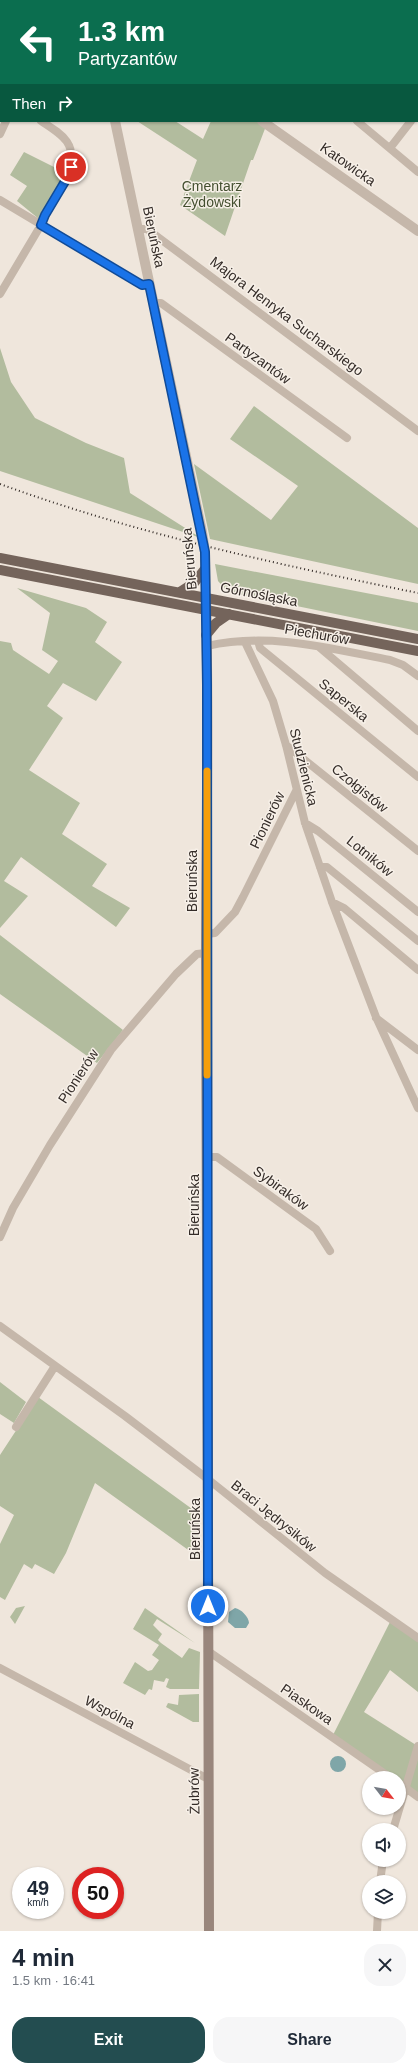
<!DOCTYPE html>
<meta charset="utf-8">
<style>
body{margin:0;font-family:Helvetica,sans-serif;background:#f6f6f7;color:#1f2937;height:100vh;display:flex;flex-direction:column;font-size:15px;white-space:nowrap}
*{box-sizing:border-box;margin:0}
p{font-size:13px;color:#747a83}
.icon{flex:none;width:22px;height:22px;fill:none;stroke:currentColor;stroke-width:2;stroke-linecap:round;stroke-linejoin:round}
.map{position:relative;height:1931px;overflow:hidden}
.panel{display:flex;flex-direction:column;background:#fff;flex:1}
.panel>*{flex:none}
.banner{position:absolute;left:0px;top:0px;width:418px;height:122px;box-shadow:0 1px 3px #0004;background:#0b6e4f;color:#fff;overflow:hidden}
.needle{width:26px;rotate:121deg}
.tools{position:absolute;left:362px;top:1771px;display:grid;gap:8px}
.tools a{display:grid;place-items:center;width:44px;height:44px;border-radius:50%;background:#fff;box-shadow:0 1px 3px #0004;font-size:20px}
.speed{position:absolute;left:12px;top:1867px;display:flex;gap:8px;font-size:20px;font-weight:700;text-align:center}
.speed>*{display:grid;place-content:center;width:52px;height:52px;border-radius:50%;background:#fff;box-shadow:0 1px 3px #0004;line-height:1}
.speed small{font-size:10px;font-weight:400}
.speed .limit{border:6px solid #d22;background:#fff;color:#111}
.pin{position:absolute;display:grid;place-items:center;width:34px;height:34px;color:#fff;margin:-17px;border:2px solid #fff;border-radius:50%;box-shadow:0 1px 4px #0007}
.me{position:absolute;width:44px;margin:-22px;rotate:0deg;stroke-linejoin:round;filter:drop-shadow(0 0 3px #0008)}
.turn{display:flex;align-items:center;gap:14px;height:84px;padding:0 12px;font-size:18px}
.turn .icon{width:52px;height:52px;stroke-width:2.5}
.turn b{display:block;font-size:28px;line-height:34px}
.then{display:flex;align-items:center;height:38px;padding:0 12px;background:#0003;gap:8px;font-size:15px}
.round{display:grid;place-items:center;flex:none;width:42px;height:42px;border-radius:16px;background:#f6f6f7}
.summary{display:flex;align-items:center;justify-content:space-between;height:68px;padding:0 12px}
h1{font-size:24px;font-weight:600;line-height:30px}
.cta{display:flex;gap:8px;margin-top:auto;padding:8px 12px}
.cta a{flex:1;height:46px;border-radius:16px;background:#234d50;color:#fff;font-size:16px;font-weight:600;line-height:46px;text-align:center}
.cta a+a{background:#f6f6f7;color:#1f2937}
.map>svg:first-child{display:block}
</style>
<div class="map">
<svg width="418" height="1931" viewBox="0 0 418 1931">
<rect width="100%" height="100%" fill="#efe6dc"/>
<path fill="#b2bc9e" d="M137 121H175L203 139 211 121H259L266 126 253 160H251L225 236 180 205 197 160Z
M24 152 66 173 39 219 17 201 27 186 10 175Z
M0 348 11 382 35 418 86 443 124 458 130 493 201 538 0 471Z
M254 406 418 528V584L210 539 194 464 271 520 298 486 230 439Z
M215 564 418 603V631L228 592 218 581Z
M17 588 86 608 107 622 95 642 122 662 96 701 63 683 47 706 63 718 29 770 80 803 62 834 107 864 92 886 130 908 116 927 21 857 4 881 28 896 0 928V641L11 643 13 650 49 674 58 661 42 650 50 613Z
M0 935 123 1030 97 1063 0 994Z
M0 1382 26 1402 14 1423 0 1414Z
M38 1397 199 1514 198 1557 95 1483 66 1553 54 1574 35 1564 32 1569 24 1564 5 1600 0 1597V1544L14 1515 0 1506V1455Z
M25 1606 15 1624 10 1617 16 1608Z
M145 1608 195 1643 157 1619 153 1625 162 1634 158 1640 161 1643 182 1658 189 1648 200 1652 199 1689H170L166 1687 169 1679 166 1678 164 1682 154 1680 152 1690 149 1689 145 1695 123 1683 135 1662 148 1671 152 1670 159 1660 152 1655 159 1645 133 1629Z
M390 1622 418 1641V1692L390 1670 364 1712 416 1745 405 1784 399 1778H396L333 1735Z
M199 1694V1722H193L166 1707 168 1703 178 1705 179 1695Z
M418 1758V1795L408 1787Z"/>
<path fill="#7fa6a8" d="M235 1608C241 1609 249 1617 249 1623L246 1628H235L228 1622 229 1612Z
M330 1764a8 8 0 1 1 16 0a8 8 0 1 1-16 0Z"/>
<g fill="none" stroke-linecap="round" stroke-linejoin="round">
<path stroke="#c5b7aa" stroke-width="8" d="M303 0 304 1
M383 0V1
M417 25 418 24
M417 71 418 72
M0 95H1
M417 113 418 112
M357 121 418 172
M0 134 6 121
M390 148 411 121
M0 200 142 285 149 284
M138 229H147L418 431
M0 294 41 225 45 215 70 173C77 143 63 135 41 121
M153 303H161L347 438
M258 641 260 648 418 777
M245 642 273 701 286 745 305 823 332 902 376 1017 418 1108
M207 646C269 632 328 648 390 660L403 665 418 676
M319 647 418 731
M286 745 418 851
M305 823 318 831 418 912
M320 867H327L418 941
M332 902 344 908 418 970
M206 934 215 933 235 912 243 897 296 791
M376 1018 418 1050
M208 1157H217L316 1229 330 1251
M0 1237 13 1208 50 1145 111 1050 176 974 197 954 206 953
M0 1326 125 1416 209 1480 325 1573 418 1638
M16 1427 55 1366
M208 1651 391 1778
M0 1668 208 1779
M399 1783 418 1797
M393 1830 418 1746
M380 1882 383 1860
M377 1931 378 1912"/>
<path stroke="#c5b7aa" stroke-width="10" d="M78 0 79 1
M115 121 202 532 205 552 206 598
M262 121 418 231"/>
<path stroke="#99867c" stroke-width="10" d="M206 598C209 718 206 839 206 959 208 1283 208 1607 209 1931"/>
<path stroke="#74645b" stroke-width="10" d="M0 558 418 639
M0 570 418 651
M180 592 194 583 205 569
M206 635 216 623 229 614"/>
<path stroke="#342c28" stroke-width="2" stroke-dasharray="1 3" stroke-linecap="butt" d="M0 484C137 534 276 564 418 593"/>
</g>
<g fill="none" stroke-linecap="round" stroke-linejoin="round">
<g stroke="#114b97" stroke-width="10">
<path id="route" d="M71 167 70 173 45 215 41 225 142 285 149 284 205 552 207 685 208 1606"/>
</g>
<use href="#route" stroke="#1a73e8" stroke-width="7"/>
<path stroke="#f59e0b" stroke-width="7" d="M207 771V1075"/>
</g>
<g text-anchor="middle" dominant-baseline="central" stroke-width="3" stroke-linejoin="round" paint-order="stroke">
<g font-size="14" fill="#342c28" stroke="#f7f0e8">
<text transform="translate(348 164) rotate(35)">Katowicka</text>
<text transform="translate(154 237) rotate(78)">Bieruńska</text>
<text transform="translate(287 316) rotate(37)">Majora Henryka Sucharskiego</text>
<text transform="translate(258 358) rotate(36)">Partyzantów</text>
<text transform="translate(189 559) rotate(-95)">Bieruńska</text>
<text transform="translate(259 594) rotate(11)">Górnośląska</text>
<text transform="translate(317 634) rotate(10)">Piechurów</text>
<text transform="translate(344 700) rotate(39)">Saperska</text>
<text transform="translate(304 767) rotate(76)">Studzienicka</text>
<text transform="translate(360 788) rotate(39)">Czołgistów</text>
<text transform="translate(267 820) rotate(-64)">Pionierów</text>
<text transform="translate(370 856) rotate(39)">Lotników</text>
<text transform="translate(192 881) rotate(-90)">Bieruńska</text>
<text transform="translate(78 1076) rotate(-57)">Pionierów</text>
<text transform="translate(281 1188) rotate(36)">Sybiraków</text>
<text transform="translate(194 1205) rotate(-90)">Bieruńska</text>
<text transform="translate(274 1516) rotate(39)">Braci Jędrysików</text>
<text transform="translate(195 1529) rotate(-90)">Bieruńska</text>
<text transform="translate(307 1704) rotate(35)">Piaskowa</text>
<text transform="translate(110 1712) rotate(28)">Wspólna</text>
<text transform="translate(194 1791) rotate(-91)">Żubrów</text>
</g>
<g font-size="14" fill="#434f2f" stroke="#f7f0e8">
<text x="212" y="186">Cmentarz<tspan x="212" dy="16">Żydowski</tspan></text>
</g>
</g>
</svg>
<div class="tools">
<a><svg class="needle" viewBox="-14 -14 28 28"><path d="M0-13l5 13h-10z" fill="#e53935"/><path d="M0 13l5-13h-10z" fill="#747a83"/></svg></a>
<a><svg class="icon" aria-label="sound" viewBox="0 0 24 24"><path d="M4 9h4l5-4v14l-5-4H4zM17 9q2 3 0 6"/></svg></a>
<a><svg class="icon" aria-label="layers" viewBox="0 0 24 24"><path d="M12 4l9 5-9 5-9-5zM3 14l9 5 9-5"/></svg></a>
</div>
<div class="speed"><div>49<small>km/h</small></div><div class="limit">50</div></div>
<div class="pin" style="left:71px;top:167px;background:#d93025"><svg class="icon" aria-label="arrive" viewBox="0 0 24 24"><path d="M6 21V4h12l-3 4 3 4H6"/></svg></div>
<svg class="me" style="left:208px;top:1606px" viewBox="-20 -20 40 40"><circle r="17" fill="#1a73e8" stroke="#fff" stroke-width="3"/><path d="M0-11L8 9 0 5-8 9z" fill="#fff"/></svg>
<div class="banner">
<div class="turn"><svg class="icon" aria-label="left" viewBox="0 0 24 24"><path d="M17 20v-9H6M10 6l-5 5 5 5"/></svg><div><b>1.3 km</b>Partyzantów</div></div>
<div class="then">Then<svg class="icon" aria-label="right" viewBox="0 0 24 24"><path d="M7 20v-9h11M14 6l5 5-5 5"/></svg></div>
</div>
</div>
<section class="panel">
<div class="summary"><div><h1>4 min</h1><p>1.5 km · 16:41</p></div><a class="round"><svg class="icon" aria-label="close" viewBox="0 0 24 24"><path d="M6 6l12 12M18 6L6 18"/></svg></a></div>
<div class="cta"><a>Exit</a><a>Share</a></div>
</section>
